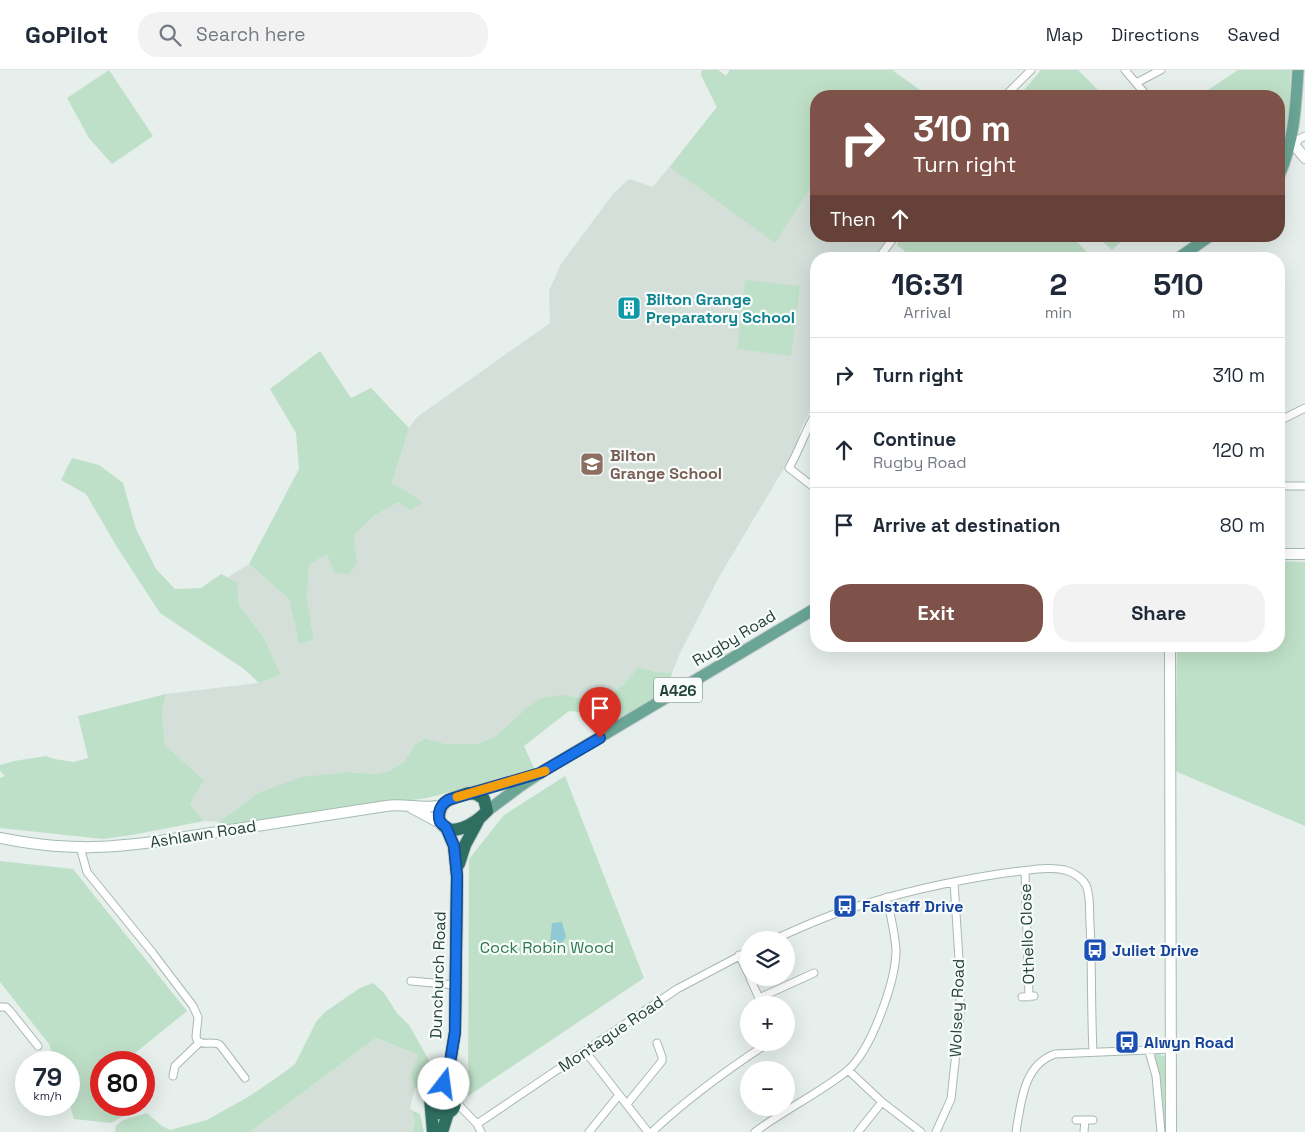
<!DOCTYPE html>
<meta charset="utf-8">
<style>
body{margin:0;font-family:"Space Grotesk",sans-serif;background:#f2f2f3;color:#1f2937;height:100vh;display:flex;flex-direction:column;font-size:19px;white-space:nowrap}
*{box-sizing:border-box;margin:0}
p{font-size:16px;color:#747a83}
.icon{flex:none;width:28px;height:28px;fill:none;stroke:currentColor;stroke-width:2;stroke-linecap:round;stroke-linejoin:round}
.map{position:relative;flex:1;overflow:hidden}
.details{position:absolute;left:810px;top:182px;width:475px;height:400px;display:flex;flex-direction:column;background:#fff;border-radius:20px;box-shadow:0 5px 20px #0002}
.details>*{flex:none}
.top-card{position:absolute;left:810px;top:20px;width:475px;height:152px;border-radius:20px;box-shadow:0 5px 20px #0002;background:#7f5249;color:#fff;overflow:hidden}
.fabs{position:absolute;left:740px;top:861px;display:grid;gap:10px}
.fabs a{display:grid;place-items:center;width:55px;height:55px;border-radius:50%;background:#fff;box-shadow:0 5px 20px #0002;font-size:25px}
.speed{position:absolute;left:15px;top:981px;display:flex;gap:10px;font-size:25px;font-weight:700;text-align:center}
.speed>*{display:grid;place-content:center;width:65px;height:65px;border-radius:50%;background:#fff;box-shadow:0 5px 20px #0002;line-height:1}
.speed small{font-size:12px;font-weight:400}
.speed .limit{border:8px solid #d22;background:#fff;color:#111}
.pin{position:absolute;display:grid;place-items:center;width:42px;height:42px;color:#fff;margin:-51px -21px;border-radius:50% 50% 50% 0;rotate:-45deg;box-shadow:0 0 5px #0007}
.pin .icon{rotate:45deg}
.me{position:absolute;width:55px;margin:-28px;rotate:15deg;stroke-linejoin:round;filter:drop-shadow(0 0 4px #0008)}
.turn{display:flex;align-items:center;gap:18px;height:105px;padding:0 20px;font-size:22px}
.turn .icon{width:65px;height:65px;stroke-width:2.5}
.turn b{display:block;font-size:35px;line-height:42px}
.then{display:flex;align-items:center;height:48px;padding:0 20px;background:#0003;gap:10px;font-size:19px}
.eta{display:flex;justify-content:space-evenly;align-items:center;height:85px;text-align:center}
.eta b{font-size:30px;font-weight:600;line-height:35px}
.action{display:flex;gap:10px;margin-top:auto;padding:10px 20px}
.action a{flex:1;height:58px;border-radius:20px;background:#7f5249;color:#fff;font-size:20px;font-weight:600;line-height:58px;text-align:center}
.action a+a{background:#f2f2f3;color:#1f2937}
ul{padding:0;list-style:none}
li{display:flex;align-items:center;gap:15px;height:75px;padding:0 20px;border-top:1px solid #e0e1e3}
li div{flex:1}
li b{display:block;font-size:19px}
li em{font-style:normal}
header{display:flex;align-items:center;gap:30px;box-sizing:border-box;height:70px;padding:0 25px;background:#fff;border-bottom:1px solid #e0e1e3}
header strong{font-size:24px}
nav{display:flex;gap:28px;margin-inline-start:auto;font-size:18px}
.search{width:350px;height:45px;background:#f2f2f3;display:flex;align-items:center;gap:12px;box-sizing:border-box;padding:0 18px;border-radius:20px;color:#747a83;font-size:19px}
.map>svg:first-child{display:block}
</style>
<header>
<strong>GoPilot</strong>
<div class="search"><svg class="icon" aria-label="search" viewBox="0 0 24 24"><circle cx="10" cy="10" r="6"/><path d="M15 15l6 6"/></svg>Search here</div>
<nav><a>Map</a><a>Directions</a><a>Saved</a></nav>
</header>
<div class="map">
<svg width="1305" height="1062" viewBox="0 0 1305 1062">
<rect width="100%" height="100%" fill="#e6efeb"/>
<path fill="#d4dfda" d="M702 0H718L726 6 730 0H892L928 26H816V166H889L873 189H816V329L800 361 798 375 719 507 680 583 672 603 657 602 638 597 624 614 609 625 593 631 576 627 523 641 496 666 477 674H446L425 668 414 675 405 691 389 701 375 704 350 702 258 723 219 752 204 751 190 734 204 710 165 675 162 642 166 624 259 613 281 605 264 568 239 535 237 512 228 507 249 494 289 529 299 574 314 570 307 530 309 495 327 484 357 492 354 465 375 445 398 431 422 432 392 413 409 358 417 347 550 253 549 221 561 194 613 124 629 109 653 117 717 37 701 5Z
M376 968 418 985 410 1005 415 1018 410 1038 415 1050 412 1062H250Z"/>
<path fill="#bfe0c8" d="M109 0 153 66 112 94 89 68 67 28Z
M702 0H718L726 6 730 0H892L928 26H816V109L775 173 670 97 717 37 701 5Z
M1041 0H1078L1104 26H1019Z
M1238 0H1291L1289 50 1279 86V26H1205L1208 20Z
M902 166H1071L1094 189H914L897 175Z
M1097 166H1127L1112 180Z
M745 210 800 216 791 286 737 279Z
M320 281 351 328 371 318 409 358 392 413 423 432 411 440 398 432 375 445 354 465 357 492 349 505 334 502 327 484 309 495 307 530 314 570 299 574 289 529 249 494 299 399 296 363 270 319Z
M72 388 99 395 123 413 136 459 156 499 175 519 201 518 221 504 237 512 239 535 264 568 281 605 259 613 244 599 160 543 117 477 86 424 61 410Z
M1279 491 1305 492V756L1175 701 1177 576H1279Z
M638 597 657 602 672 603 668 622 600 663 581 642 569 641 524 676 535 700 427 728 318 742 223 757 219 752 258 723 302 707 350 702 375 704 389 701 405 691 414 675 425 668 446 674H477L496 666 523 641 541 628 562 625 593 630 609 625 624 614Z
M166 624 162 642 165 675 204 710 190 734 204 751 132 765 103 769 0 758V708L5 706 0 701V695L14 691 46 686 54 689 74 692 88 688 78 646Z
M565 706 644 908 468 1026 469 789 504 745Z
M0 791 73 799 187 941 124 992H101V1035H136L138 1038 111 1053 74 1049 69 1032V992H55L49 974 0 912Z
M373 913 384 923 397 943 409 955 431 994 436 1010 415 1018 410 1005 418 985 376 968 250 1062H115L116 1056 123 1050 147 1043 162 1056 170 1060 207 1050 248 1027 279 1006 295 994 316 952 325 942 360 918Z
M1156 983 1166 987 1167 991 1168 1062H1163L1160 1007 1153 986Z
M411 1040 420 1044 424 1062H412L415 1050Z"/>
<path fill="#8ec9d4" d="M562 852 566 867 561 874H550L552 853Z"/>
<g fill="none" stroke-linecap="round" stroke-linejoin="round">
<g stroke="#a8b8b2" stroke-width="9">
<path id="street" d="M1125 0 1147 26
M1136 13 1161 0
M1005 26 1031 0
M1295 76 1299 69 1305 66
M878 189 895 166
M816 343C805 361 800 379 789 398L816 419
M1279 351 1305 338
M1279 416H1305
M80 777 87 802 152 882 193 936 198 947 196 967 198 972C205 975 213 971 220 975L245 1008
M1025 801 1029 927
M773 870C797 859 821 848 846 840 898 823 951 811 1005 803 1024 801 1046 796 1065 800 1073 802 1082 808 1086 815 1091 826 1089 842 1090 853 1092 896 1091 939 1093 982
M739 885 749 905
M750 908 759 928 814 903
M411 911 455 915
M1022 927 1034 926
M0 937H6L10 941 38 976
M585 981 648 1062
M1149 981 1156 1006 1161 1062
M848 1000 882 1032 921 1062
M173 1006 175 996 200 972
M456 1032 477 1054 481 1062
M627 1034 662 991V987L657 973
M1076 1050H1093
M477 1054 677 919 749 881
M589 1062 619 1025
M652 1062C688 1028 724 1002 765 975
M755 1062C784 1040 818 1024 847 1001 871 981 896 911 896 880 895 862 890 845 887 827
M858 1062 882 1032
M936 1062 951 1029 960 946V905L954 812
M1016 1062C1021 1033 1023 995 1055 984L1171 979
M1084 1062 1085 1050"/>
</g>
<g stroke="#a4bbb3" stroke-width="12">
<path id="secondary" d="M1290 74 1295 76 1305 88
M1279 484H1305
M1170 576 1171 1062
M412 738 440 753
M0 768C26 773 53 777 80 777 105 778 129 775 153 772L386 736C404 733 424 740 442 735"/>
</g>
<g stroke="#c2cac8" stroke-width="13">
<path id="primary" d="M1279 106C1294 72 1296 36 1298 0
M1177 189 1210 166
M469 723 527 707
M487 741 519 717 540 703 816 538"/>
</g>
<g stroke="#c2cac8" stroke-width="14">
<path id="highway" d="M469 723 476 724 484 729 487 741C477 752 447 773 439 748 439 729 454 728 469 723Z
M459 794 465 775 478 751
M432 1038C436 1042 441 1045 447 1043 463 1037 450 1017 448 1005
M433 1062 430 1028 435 1021 444 1014 448 1005 455 962 457 806 454 776 446 757
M442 1062 448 1043"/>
</g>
<use href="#street" stroke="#fff" stroke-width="7"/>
<use href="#secondary" stroke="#fff" stroke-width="10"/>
<use href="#primary" stroke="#6aa596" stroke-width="11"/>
<use href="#highway" stroke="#2f6f62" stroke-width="12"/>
</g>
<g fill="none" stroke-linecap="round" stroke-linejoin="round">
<g stroke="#114b97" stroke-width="12">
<path id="route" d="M444 1014 448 1005 455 962 457 806 454 776 446 757 440 752C437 743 440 735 448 730L540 703 600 668"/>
</g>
<use href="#route" stroke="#1a73e8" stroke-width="9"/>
<path stroke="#f59e0b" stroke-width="9" d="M457 727 545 701"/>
</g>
<defs>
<g id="building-square" transform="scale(1.25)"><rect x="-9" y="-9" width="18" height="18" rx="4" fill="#0f9aa8" stroke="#f7fbf9"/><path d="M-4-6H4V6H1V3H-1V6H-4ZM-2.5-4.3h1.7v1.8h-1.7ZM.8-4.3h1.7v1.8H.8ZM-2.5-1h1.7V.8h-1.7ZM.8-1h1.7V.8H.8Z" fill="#fff"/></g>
<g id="school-square" transform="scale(1.25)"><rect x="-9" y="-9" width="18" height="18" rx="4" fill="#8d6e63" stroke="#f7fbf9"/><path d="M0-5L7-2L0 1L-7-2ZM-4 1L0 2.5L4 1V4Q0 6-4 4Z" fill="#fff"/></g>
<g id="bus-square" transform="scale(1.25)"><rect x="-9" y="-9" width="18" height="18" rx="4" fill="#1a4fb4" stroke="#f7fbf9"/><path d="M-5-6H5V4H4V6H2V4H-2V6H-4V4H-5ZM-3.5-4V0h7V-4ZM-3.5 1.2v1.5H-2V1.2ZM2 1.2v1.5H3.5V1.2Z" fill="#fff"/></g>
</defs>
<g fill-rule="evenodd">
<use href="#building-square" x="629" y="238"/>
<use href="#school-square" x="592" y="394"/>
<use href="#bus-square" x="845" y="836"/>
<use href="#bus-square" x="1095" y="880"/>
<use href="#bus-square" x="1127" y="972"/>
</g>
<g text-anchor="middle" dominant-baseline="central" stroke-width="4.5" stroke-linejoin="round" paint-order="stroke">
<rect fill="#f7fbf9" stroke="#637a73" stroke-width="1" x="654" y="607.5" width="48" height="25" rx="4"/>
<g font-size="15" font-weight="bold" fill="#24423a">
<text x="678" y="620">A426</text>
</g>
<g font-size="16" font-weight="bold" fill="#0d838f" stroke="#f7fbf9" text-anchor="start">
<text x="646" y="229">Bilton Grange<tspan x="646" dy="18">Preparatory School</tspan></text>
</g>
<g font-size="16" font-weight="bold" fill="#785e54" stroke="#f7fbf9" text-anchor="start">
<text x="610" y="385">Bilton<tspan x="610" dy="18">Grange School</tspan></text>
</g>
<g font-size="16" fill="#24423a" stroke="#f7fbf9">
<text transform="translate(734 568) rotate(-31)">Rugby Road</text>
<text transform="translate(203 764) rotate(-9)">Ashlawn Road</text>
<text transform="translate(1027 864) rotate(-92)">Othello Close</text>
<text transform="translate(438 905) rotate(-88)">Dunchurch Road</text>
<text transform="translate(957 938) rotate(-88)">Wolsey Road</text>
<text transform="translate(611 964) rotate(-34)">Montague Road</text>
</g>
<g font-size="16" font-weight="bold" fill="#164399" stroke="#f7fbf9" text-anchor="start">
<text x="862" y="836">Falstaff Drive</text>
<text x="1112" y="880">Juliet Drive</text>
<text x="1144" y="972">Alwyn Road</text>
</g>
<g font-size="16" fill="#2d7a4b" stroke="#f7fbf9">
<text x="547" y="877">Cock Robin Wood</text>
</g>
</g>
</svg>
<div class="fabs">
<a><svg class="icon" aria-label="layers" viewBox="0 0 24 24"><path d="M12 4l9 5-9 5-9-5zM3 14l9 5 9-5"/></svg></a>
<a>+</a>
<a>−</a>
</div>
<div class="speed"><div>79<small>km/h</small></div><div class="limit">80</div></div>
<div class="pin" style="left:600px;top:668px;background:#d93025"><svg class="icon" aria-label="arrive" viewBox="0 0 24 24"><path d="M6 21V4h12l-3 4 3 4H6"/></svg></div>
<svg class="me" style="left:444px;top:1014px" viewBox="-20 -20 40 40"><circle r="19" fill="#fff"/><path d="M0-13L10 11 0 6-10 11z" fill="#1a73e8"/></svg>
<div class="top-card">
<div class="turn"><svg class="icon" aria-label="right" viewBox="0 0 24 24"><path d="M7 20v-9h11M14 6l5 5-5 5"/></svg><div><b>310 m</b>Turn right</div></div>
<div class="then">Then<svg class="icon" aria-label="ahead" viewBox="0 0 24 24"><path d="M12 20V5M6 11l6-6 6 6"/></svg></div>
</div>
<section class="details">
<div class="eta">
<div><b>16:31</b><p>Arrival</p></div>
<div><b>2</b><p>min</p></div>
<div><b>510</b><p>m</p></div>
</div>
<ul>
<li><svg class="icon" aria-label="right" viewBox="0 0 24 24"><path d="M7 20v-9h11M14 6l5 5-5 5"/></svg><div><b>Turn right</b></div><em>310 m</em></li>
<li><svg class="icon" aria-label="ahead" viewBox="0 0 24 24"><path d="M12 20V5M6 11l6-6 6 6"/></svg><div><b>Continue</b><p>Rugby Road</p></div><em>120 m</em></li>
<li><svg class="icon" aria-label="arrive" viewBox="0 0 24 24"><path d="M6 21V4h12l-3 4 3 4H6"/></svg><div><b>Arrive at destination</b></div><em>80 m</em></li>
</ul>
<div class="action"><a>Exit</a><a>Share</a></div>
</section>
</div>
